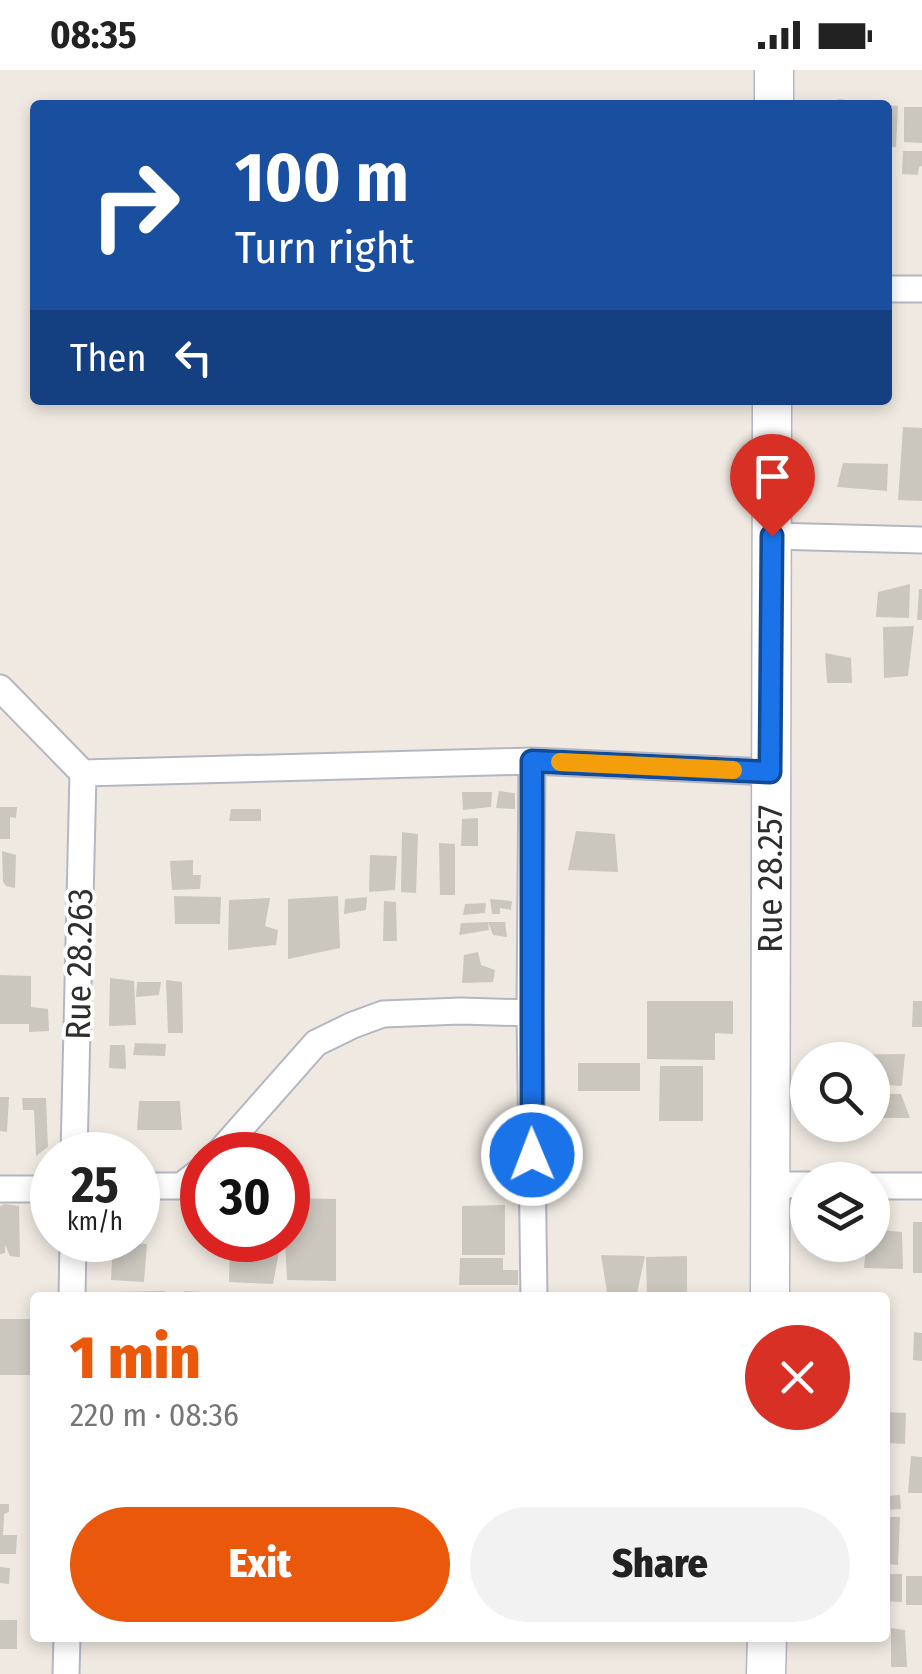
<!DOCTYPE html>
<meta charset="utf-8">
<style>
body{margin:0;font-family:"Fira Sans Condensed",sans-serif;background:#f2f2f2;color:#222;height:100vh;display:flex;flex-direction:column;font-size:38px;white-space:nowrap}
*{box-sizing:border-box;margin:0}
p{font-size:32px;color:#767676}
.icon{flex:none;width:55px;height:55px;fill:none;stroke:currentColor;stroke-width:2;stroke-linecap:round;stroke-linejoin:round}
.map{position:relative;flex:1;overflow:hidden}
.panel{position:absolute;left:30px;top:1222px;width:860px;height:350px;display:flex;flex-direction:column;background:#fff;border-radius:10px;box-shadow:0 5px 15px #0003}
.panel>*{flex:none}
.banner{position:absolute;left:30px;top:30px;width:862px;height:305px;border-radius:10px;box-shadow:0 5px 15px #0003;background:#1a4fa0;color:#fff;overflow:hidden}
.controls{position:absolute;left:790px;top:972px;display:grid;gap:20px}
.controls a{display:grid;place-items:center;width:100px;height:100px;border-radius:50%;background:#fff;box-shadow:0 5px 15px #0003;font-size:50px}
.speed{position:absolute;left:30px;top:1062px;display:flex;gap:20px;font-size:50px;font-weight:700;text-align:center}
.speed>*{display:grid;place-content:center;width:130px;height:130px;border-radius:50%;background:#fff;box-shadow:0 5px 15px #0003;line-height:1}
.speed small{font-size:25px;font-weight:400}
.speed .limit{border:15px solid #d22;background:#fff;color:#111}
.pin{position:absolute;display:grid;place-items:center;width:85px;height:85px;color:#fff;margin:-102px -42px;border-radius:50% 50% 50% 0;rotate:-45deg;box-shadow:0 0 10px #0007}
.pin .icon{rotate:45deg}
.me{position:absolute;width:110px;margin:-55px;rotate:359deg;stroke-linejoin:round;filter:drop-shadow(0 0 8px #0008)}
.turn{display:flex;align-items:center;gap:35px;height:210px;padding:0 40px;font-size:45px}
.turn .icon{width:130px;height:130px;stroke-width:2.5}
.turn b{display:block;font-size:70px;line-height:85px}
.then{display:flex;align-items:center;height:95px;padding:0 40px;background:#0003;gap:20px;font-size:38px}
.round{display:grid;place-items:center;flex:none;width:105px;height:105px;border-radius:52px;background:#f2f2f2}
.overview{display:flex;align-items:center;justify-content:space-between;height:170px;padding:0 40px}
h1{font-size:60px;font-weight:800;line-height:75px;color:#ea580c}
.action{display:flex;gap:20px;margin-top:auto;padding:20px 40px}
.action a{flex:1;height:115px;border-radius:60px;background:#ea580c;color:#fff;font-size:40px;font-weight:800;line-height:115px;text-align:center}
.action a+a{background:#f2f2f2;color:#222}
.status{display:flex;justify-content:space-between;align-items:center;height:70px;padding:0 50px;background:#fff;direction:ltr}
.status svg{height:28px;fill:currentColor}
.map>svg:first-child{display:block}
</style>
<div class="status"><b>08:35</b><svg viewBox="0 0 49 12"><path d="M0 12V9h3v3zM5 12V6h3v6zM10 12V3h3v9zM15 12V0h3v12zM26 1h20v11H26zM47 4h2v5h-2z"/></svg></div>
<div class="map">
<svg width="922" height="1604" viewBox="0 0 922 1604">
<rect width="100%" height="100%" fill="#efe9e1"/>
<path fill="#cbc7bf" d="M838 29 870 33V35H838Z
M888 35 898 36 896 77H888Z
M904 37H922V73L904 72Z
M903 81H922V96L919 97 918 105 902 104Z
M903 357 922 358V431L898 430Z
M843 393 888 394 887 421 837 417Z
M910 514 909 548 876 547 878 522Z
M919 519H922V550H917Z
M914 556 908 606 884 608 883 557Z
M825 583 851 588 852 613H827Z
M499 721 515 723V739L496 738Z
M462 722H492L491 737 463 740Z
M0 737H17L16 748 10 747V769H0Z
M231 739H261V751H229Z
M478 748V776H461L462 749Z
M576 761 615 764 618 802 568 800Z
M402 762 418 764 416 823 401 822Z
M439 773 455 774V825H440Z
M2 781 16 785 15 818 6 816 3 812Z
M370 785 397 786 395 820 369 822Z
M193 790V805H201L200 819 172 820 170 791Z
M174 826 221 827 220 854H175Z
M338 826 340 878 288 889V829Z
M367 827 366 840 344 844 345 829Z
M270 828 265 856 278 860 276 875 228 880 229 830Z
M490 829 512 831 511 840 500 838V844H492Z
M384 831 396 832 397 871H383Z
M486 833 485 843 463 845 465 834Z
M488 852 489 860 459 865 461 853Z
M488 852H505L507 867 493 865Z
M478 882 481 895 495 900 493 912 462 913 464 885Z
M0 905 31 906V937L48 939 49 961 29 962V954H0Z
M110 908 134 911 136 955 109 956Z
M166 910 182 912 183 963H168Z
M137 912H161L159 925 136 927Z
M647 931H733V964L715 963V990L647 989Z
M913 931H922V957H912Z
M135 973 166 974 165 986 133 985Z
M110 975H125L126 999 109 998Z
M905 984 902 1016 872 1014V990H830V985Z
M578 993H640V1021H578Z
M660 996H703V1051H659Z
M872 1024H901L910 1048H872Z
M0 1027H9L7 1062 0 1061Z
M22 1028H46L48 1077 36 1086 34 1040H23Z
M139 1031H180L182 1060H137Z
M105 1064 104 1078 91 1079 92 1066Z
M288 1128 336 1129V1211L287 1210 285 1170H288Z
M5 1134 19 1136 20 1187 10 1186 5 1175V1183L0 1184V1136Z
M505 1135V1185H462V1136Z
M913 1152H922V1203H913Z
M872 1159 902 1162 903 1199 864 1198 866 1175H872Z
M230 1170H281L273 1214 229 1212Z
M113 1172 147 1174 144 1212 111 1210Z
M601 1185 645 1186 636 1228H608Z
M687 1186V1228H647L646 1187Z
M460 1188H503V1200H518V1215H459Z
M165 1221V1228H113V1222Z
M184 1221 223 1223V1228H184Z
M0 1249H34L33 1305H0Z
M914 1262 922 1263V1291L913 1290Z
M885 1342 906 1343 905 1374 885 1373Z
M911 1386 922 1387V1423H908Z
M900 1425 901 1439 885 1440V1426Z
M0 1434H9V1442L4 1444 3 1465H17L16 1484H0Z
M885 1447H900L898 1495 885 1494Z
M0 1497 10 1498 9 1514 0 1513Z
M885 1504H902V1532L885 1531Z
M906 1506H922V1535H906Z
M0 1550H17V1579H0Z
M891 1558 905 1560 907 1597H891Z"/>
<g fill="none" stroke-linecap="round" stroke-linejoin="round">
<g stroke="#b4b7c1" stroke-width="29">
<path id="street" d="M888 219H922
M772 466 922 470
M0 618 83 703 532 691 770 702
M532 691 530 943 534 1228
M74 1085 83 703
M217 1085 316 973 353 955 383 944 461 941 530 943
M769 1115H808
M138 1116H181L202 1100
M872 1116H922
M0 1119H52
M72 1228 73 1170
M66 1604 67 1568"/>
</g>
<g stroke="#b4b7c1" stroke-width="41">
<path id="secondary" d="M774 35V0
M770 1228 772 330
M766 1604 767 1568"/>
</g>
<use href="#street" stroke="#fff" stroke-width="25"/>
<use href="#secondary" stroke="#fff" stroke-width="38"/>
</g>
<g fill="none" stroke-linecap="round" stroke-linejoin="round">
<g stroke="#114b97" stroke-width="25">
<path id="route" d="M532 1085V691L770 702 772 466"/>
</g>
<use href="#route" stroke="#1a73e8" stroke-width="18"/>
<path stroke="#f59e0b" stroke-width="18" d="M560 692 733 700"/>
</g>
<g text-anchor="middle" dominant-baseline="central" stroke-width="8" stroke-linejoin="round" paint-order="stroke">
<g font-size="35" fill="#2e2e2e" stroke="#fff">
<text transform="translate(770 809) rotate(-90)">Rue 28.257</text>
<text transform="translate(79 894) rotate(-89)">Rue 28.263</text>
</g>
</g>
</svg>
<div class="controls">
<a><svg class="icon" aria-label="search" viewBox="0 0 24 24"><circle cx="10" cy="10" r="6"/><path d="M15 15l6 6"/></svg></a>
<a><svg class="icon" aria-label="layers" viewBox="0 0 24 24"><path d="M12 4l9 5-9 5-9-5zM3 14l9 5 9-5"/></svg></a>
</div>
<div class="speed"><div>25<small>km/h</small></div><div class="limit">30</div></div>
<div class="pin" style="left:772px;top:466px;background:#d93025"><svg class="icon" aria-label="arrive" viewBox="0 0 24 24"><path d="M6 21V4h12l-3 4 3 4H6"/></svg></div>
<svg class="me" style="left:532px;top:1085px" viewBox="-20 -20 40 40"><circle r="17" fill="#1a73e8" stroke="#fff" stroke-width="3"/><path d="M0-11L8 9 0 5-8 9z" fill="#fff"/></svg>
<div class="banner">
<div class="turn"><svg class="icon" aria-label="right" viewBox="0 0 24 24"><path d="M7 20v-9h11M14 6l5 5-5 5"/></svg><div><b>100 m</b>Turn right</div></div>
<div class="then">Then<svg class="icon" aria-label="left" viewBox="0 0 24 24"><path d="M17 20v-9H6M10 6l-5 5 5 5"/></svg></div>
</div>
<section class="panel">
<div class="overview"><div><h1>1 min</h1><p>220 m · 08:36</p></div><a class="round" style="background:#d93025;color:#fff"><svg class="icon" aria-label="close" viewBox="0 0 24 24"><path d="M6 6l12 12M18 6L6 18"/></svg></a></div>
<div class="action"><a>Exit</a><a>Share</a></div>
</section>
</div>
